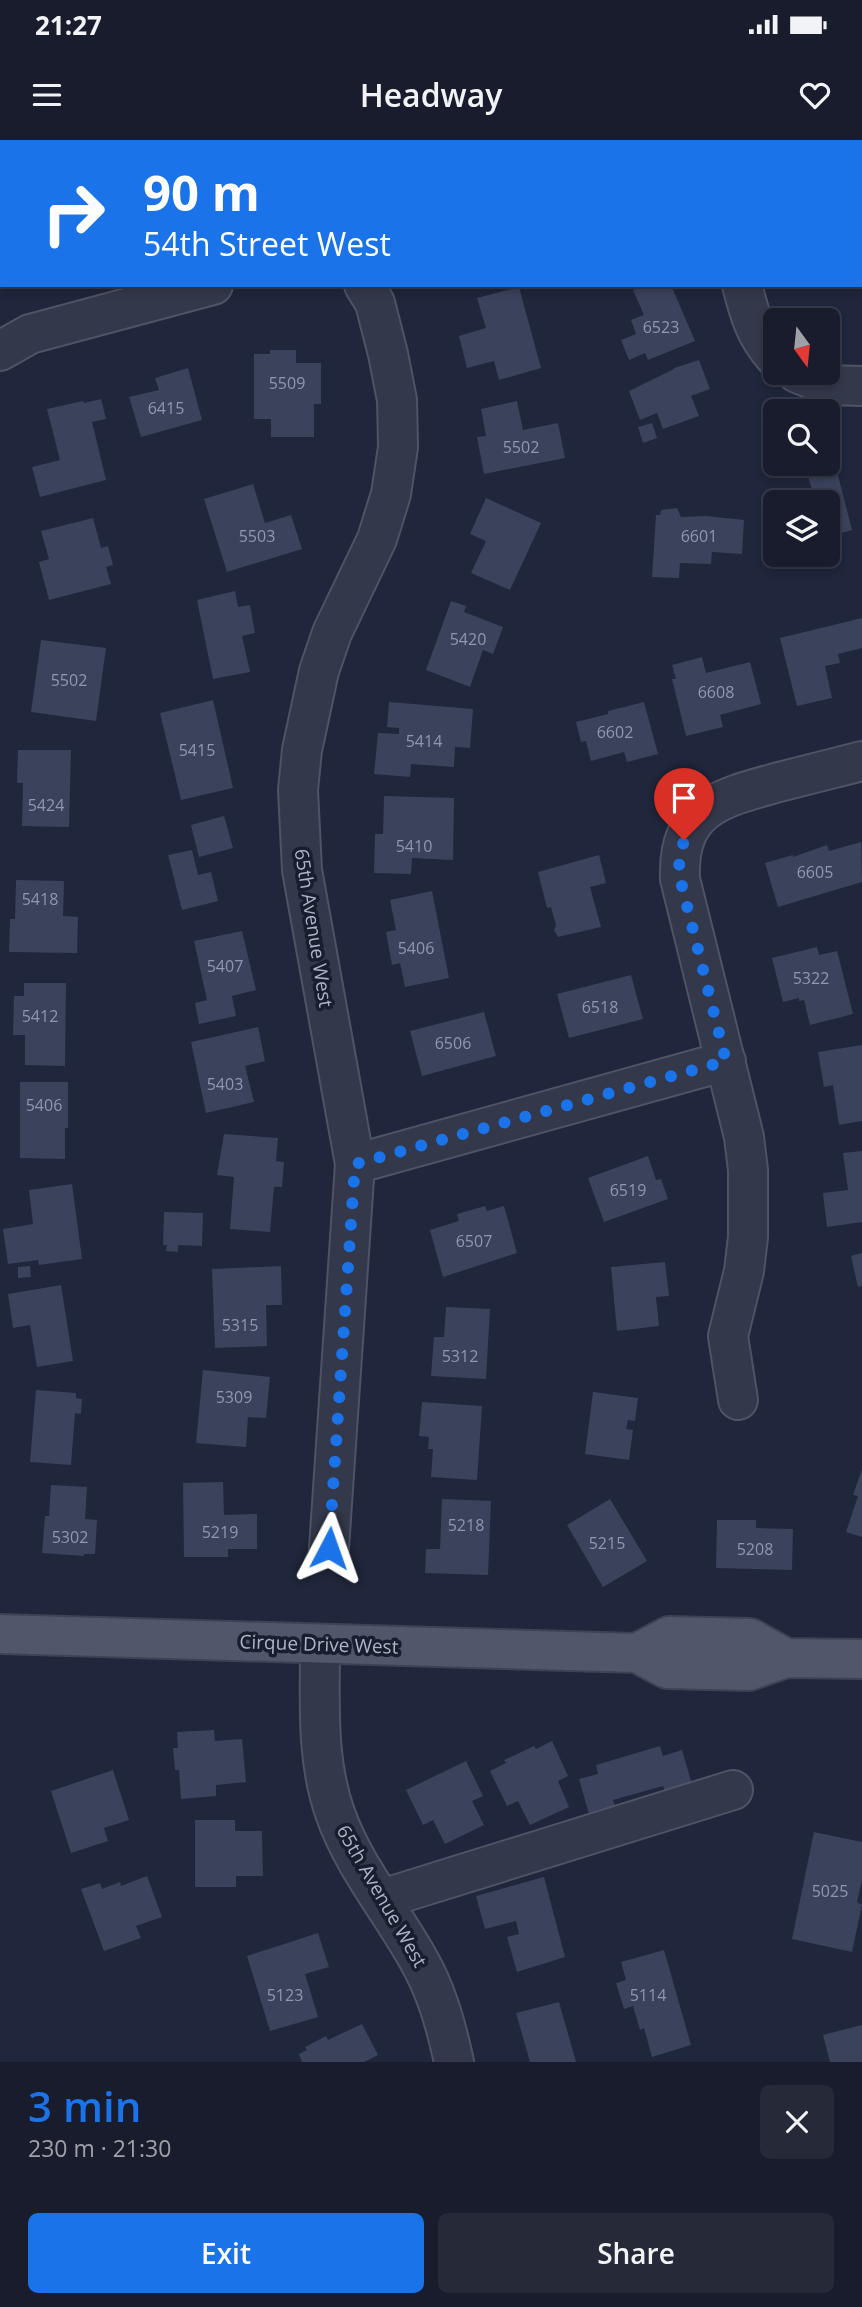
<!DOCTYPE html>
<meta charset="utf-8">
<style>
body{margin:0;font-family:"Open Sans",sans-serif;background:#252938;color:#f1f3f6;height:100vh;display:flex;flex-direction:column;font-size:26px;white-space:nowrap}
*{box-sizing:border-box;margin:0}
p{font-size:23px;color:#9fa1a9}
.icon{flex:none;width:38px;height:38px;fill:none;stroke:currentColor;stroke-width:2;stroke-linecap:round;stroke-linejoin:round}
.map{position:relative;height:1922px;overflow:hidden}
.drawer{display:flex;flex-direction:column;background:#181c2c;flex:1}
.drawer>*{flex:none}
.hud{position:absolute;left:0px;top:0px;width:863px;height:147px;box-shadow:0 4px 10px #0003,0 0 0 2px #363a48;background:#1a73e8;color:#fff;overflow:hidden}
.needle{width:46px;rotate:165deg}
.buttons{position:absolute;left:763px;top:168px;display:grid;gap:14px}
.buttons a{display:grid;place-items:center;width:77px;height:77px;border-radius:10px;background:#181c2c;box-shadow:0 4px 10px #0003,0 0 0 2px #363a48;font-size:35px}
.pin{position:absolute;display:grid;place-items:center;width:60px;height:60px;color:#fff;margin:-72px -30px;border-radius:50% 50% 50% 0;rotate:-45deg;box-shadow:0 0 7px #0007}
.pin .icon{rotate:45deg}
.me{position:absolute;width:77px;margin:-38px;rotate:4deg;stroke-linejoin:round;filter:drop-shadow(0 0 5px #0008)}
.turn{display:flex;align-items:center;gap:24px;height:147px;padding:0 28px;font-size:32px}
.turn .icon{width:91px;height:91px;stroke-width:2.5}
.turn b{display:block;font-size:49px;line-height:60px}
.round{display:grid;place-items:center;flex:none;width:74px;height:74px;border-radius:10px;background:#252938}
.summary{display:flex;align-items:center;justify-content:space-between;height:119px;padding:0 28px}
h1{font-size:42px;font-weight:600;line-height:52px;color:#1a73e8}
.action{display:flex;gap:14px;margin-top:auto;padding:14px 28px}
.action a{flex:1;height:80px;border-radius:10px;background:#1a73e8;color:#fff;font-size:28px;font-weight:600;line-height:80px;text-align:center}
.action a+a{background:#252938;color:#f1f3f6}
.status{display:flex;justify-content:space-between;align-items:center;height:49px;padding:0 35px;background:#181c2c;direction:ltr}
.status svg{height:19px;fill:currentColor}
header{display:flex;justify-content:space-between;align-items:center;height:91px;padding:0 28px;background:#181c2c;font-size:32px;font-weight:600}
.map>svg:first-child{display:block}
</style>
<div class="status"><b>21:27</b><svg viewBox="0 0 49 12"><path d="M0 12V9h3v3zM5 12V6h3v6zM10 12V3h3v9zM15 12V0h3v12zM26 1h20v11H26zM47 4h2v5h-2z"/></svg></div>
<header><svg class="icon" aria-label="menu" viewBox="0 0 24 24"><path d="M4 6h16M4 12h16M4 18h16"/></svg>Headway<svg class="icon" aria-label="heart" viewBox="0 0 24 24"><path d="M12 20l-8-8c-3-5 5-10 8-4 3-6 11-1 8 4z"/></svg></header>
<div class="map">
<svg width="862" height="1922" viewBox="0 0 862 1922">
<rect width="100%" height="100%" fill="#20263b"/>
<path fill="#3b425b" d="M645 145H671L695 201 648 220 645 213 629 220 621 200 636 194 631 180 644 175 633 150Z
M519 147 541 228 499 240 494 221 467 228 459 196 486 188 477 158Z
M270 210H296V223H321V264H314V297H271V279H254V214H270Z
M699 220 710 249 691 256 699 276 663 289 657 273 640 280 629 251 674 229V228Z
M188 228 202 280 141 297 129 257 159 250 155 238Z
M101 259 106 279 92 282 106 340 40 357 32 327 60 320 47 269 83 261 84 263Z
M517 261 523 290 558 283 565 318 484 334 477 297 486 296 481 269Z
M652 283 657 298 643 303 638 287Z
M834 320 852 390 835 395 834 399 828 401V362H799L814 357 806 329Z
M253 344 265 383 291 375 302 409 227 432 204 359Z
M791 350 795 362H775V380L768 357Z
M486 358 541 383 510 450 471 433 486 401 470 394Z
M677 368 681 377 706 376 744 380 742 414 712 412 711 424 680 423 679 438 652 437 656 375H660L661 370Z
M93 378 101 408 108 406 113 425 106 427 111 444 49 460 39 422 49 419 41 391Z
M235 451 238 467 250 465 255 493 242 496 250 532 213 539 197 460Z
M451 461 466 466 464 472 503 487 493 514 483 510 470 547 426 530Z
M862 478V508L838 514 840 523 825 526 832 558 797 566 780 498Z
M41 500 106 508 96 581 31 572Z
M702 517 706 533 750 522 761 564 720 575 723 587 686 596 672 539H676L672 525Z
M213 560 233 648 181 660 160 573Z
M389 562 473 569 470 608 455 607 454 627 411 624 410 637 374 634 378 593 399 594V588L387 587Z
M644 562 658 614 627 622 624 612 591 621 586 601 581 602 576 582 608 574V571Z
M18 610H71L69 687 22 686 23 643H17Z
M384 656 454 658 453 720 412 718 411 734 374 733 375 694H383Z
M224 676 233 708 199 717 191 685Z
M861 702 862 742 778 767 765 723 793 715V717L827 705 829 711Z
M192 710 198 735 211 732 218 761 182 770 168 715Z
M599 715 606 743 590 747 601 787 558 797 554 790 556 785 551 767 547 768 538 732Z
M16 740 64 741 63 776 78 777 77 813 9 812 10 779H15Z
M432 751 449 838 405 847 400 823 392 825 386 792 396 790 390 760Z
M242 791 256 850 232 856 236 876 199 884 195 863 207 860 194 801Z
M817 807 819 815 837 811 853 874 810 885 804 860 799 861V858L783 862 772 818Z
M631 835 643 879 569 898 557 854Z
M24 843H66L65 926 25 925V895H13L14 856H24Z
M484 872 496 916 422 936 410 891Z
M258 887 265 921 245 926 254 962 206 973 191 902Z
M862 905V981L839 985 833 945 824 947 818 912Z
M20 942H68V988H65V1019L20 1018Z
M224 994 278 998 276 1021 284 1022 282 1047H274L270 1092 230 1089 234 1037 217 1035Z
M862 1011V1082L827 1087 823 1053 848 1050 843 1013Z
M648 1016 656 1040 661 1039 668 1059 604 1082 588 1038Z
M72 1044 82 1119 39 1125 38 1120 8 1124 3 1089 33 1084 29 1050Z
M485 1066 487 1071 504 1066 517 1113 443 1137 430 1090 459 1081 457 1074Z
M164 1072 203 1073 202 1106 178 1105V1112L166 1111 167 1105H163Z
M862 1113V1146L858 1147 851 1116Z
M665 1122 669 1156 656 1157 659 1186 617 1191 611 1127Z
M30 1126 31 1137 18 1138V1127Z
M281 1126 282 1165H266L267 1206 215 1208 212 1129Z
M61 1145 73 1221 37 1227 30 1185 13 1188 8 1154Z
M446 1167 490 1169 486 1239 431 1236 434 1197H444Z
M203 1230 270 1237 266 1278 248 1277 246 1307 196 1303Z
M36 1250 76 1253V1258L82 1259 81 1274 75 1273 71 1325 30 1322Z
M593 1252 638 1258 635 1281 628 1280 626 1289 633 1290 629 1320 585 1314Z
M422 1262 482 1266 477 1340 431 1337 433 1309H428L429 1297 419 1296Z
M862 1329V1397L846 1392 858 1356 853 1355Z
M223 1342 224 1375 257 1374V1409H228V1417H184L183 1343Z
M51 1345 87 1347 85 1379 97 1380 95 1414H84V1416L42 1413 45 1376H49Z
M442 1359 491 1361 488 1435 425 1433 426 1409H440Z
M610 1359 647 1421 603 1447 567 1385Z
M717 1380H756V1388L793 1389 792 1430 716 1428Z
M214 1590 215 1601 242 1599 246 1642 216 1645V1656L181 1659 179 1630H175L173 1608H178L177 1592Z
M552 1601 568 1636 558 1641 569 1667 530 1685 518 1661 507 1666 490 1631 506 1623 504 1620 534 1606 536 1609Z
M660 1606 663 1616 682 1610 692 1644 665 1652 663 1646 613 1660 615 1666 589 1674 579 1639 598 1634 596 1625Z
M466 1621 483 1656 472 1661 484 1685 445 1704 433 1680 423 1685 406 1650Z
M113 1630 129 1680 104 1688 108 1701 71 1713 51 1651Z
M195 1680H235V1691H262L263 1736H236V1747H195Z
M814 1692 862 1702V1740L857 1762 862 1765 852 1812 792 1799Z
M147 1736 162 1777 136 1786 141 1798 104 1811 81 1749 100 1743 102 1749 120 1742 121 1746Z
M544 1737 565 1817 517 1832 507 1797 519 1794 516 1781 485 1789 476 1756Z
M318 1793 329 1827 305 1834 318 1877 270 1891 247 1816Z
M664 1810 691 1905 652 1917 644 1888 640 1890 633 1866 624 1869 616 1843 626 1840 621 1822Z
M559 1862 576 1922H530L516 1873Z
M362 1884 378 1915 364 1922H302L299 1914 307 1910 305 1907 326 1896 328 1900Z
M862 1885V1922H830L823 1895Z"/>
<g fill="none" stroke-linecap="round" stroke-linejoin="round">
<g stroke="#4e5365" stroke-width="42">
<path id="minor" d="M763 2 765 0
M742 145C749 173 755 195 775 217
M0 211 30 194 213 145
M797 233 827 245 862 246
M355 1024 726 921
M738 1260 728 1196 744 1131 748 1097V1030L744 997 680 739C677 667 721 658 779 642 807 635 834 628 862 621
M329 1408 355 1024 302 730 298 650 302 610 319 531 332 493 377 399 391 354 398 307 397 260 388 214 375 163 364 145
M320 1504C320 1561 316 1619 335 1673 353 1725 390 1769 417 1817 436 1849 446 1885 454 1922
M382 1759 733 1650"/>
</g>
<g stroke="#3d4254" stroke-width="42">
<path id="major" d="M0 1494 637 1513 667 1529 749 1531 786 1518 862 1519
M637 1513 669 1496 750 1498 786 1518"/>
</g>
<use href="#minor" stroke="#33394b" stroke-width="38"/>
<use href="#major" stroke="#51576b" stroke-width="38"/>
</g>
<g fill="none" stroke-linecap="round" stroke-linejoin="round">
<path stroke="#1a73e8" stroke-width="12" stroke-dasharray="0 21.6" d="M329 1408 355 1024 726 921 680 738 679 720 684 700"/>
</g>
<g text-anchor="middle" dominant-baseline="central" stroke-width="7" stroke-linejoin="round" paint-order="stroke">
<g font-size="16" fill="#9197ac">
<text x="661" y="187">6523</text>
<text x="287" y="243">5509</text>
<text x="166" y="268">6415</text>
<text x="521" y="307">5502</text>
<text x="257" y="396">5503</text>
<text x="699" y="396">6601</text>
<text x="468" y="499">5420</text>
<text x="69" y="540">5502</text>
<text x="716" y="552">6608</text>
<text x="615" y="592">6602</text>
<text x="424" y="601">5414</text>
<text x="197" y="610">5415</text>
<text x="46" y="665">5424</text>
<text x="414" y="706">5410</text>
<text x="815" y="732">6605</text>
<text x="40" y="759">5418</text>
<text x="416" y="808">5406</text>
<text x="225" y="826">5407</text>
<text x="811" y="838">5322</text>
<text x="600" y="867">6518</text>
<text x="40" y="876">5412</text>
<text x="453" y="903">6506</text>
<text x="225" y="944">5403</text>
<text x="44" y="965">5406</text>
<text x="628" y="1050">6519</text>
<text x="474" y="1101">6507</text>
<text x="240" y="1185">5315</text>
<text x="460" y="1216">5312</text>
<text x="234" y="1257">5309</text>
<text x="466" y="1385">5218</text>
<text x="220" y="1392">5219</text>
<text x="70" y="1397">5302</text>
<text x="607" y="1403">5215</text>
<text x="755" y="1409">5208</text>
<text x="830" y="1751">5025</text>
<text x="285" y="1855">5123</text>
<text x="648" y="1855">5114</text>
</g>
<g font-size="19" fill="#aeb3c7" stroke="#191e2f">
<text transform="translate(314 788) rotate(81)">65th Avenue West</text>
<text transform="translate(319 1504) rotate(2)">Cirque Drive West</text>
<text transform="translate(382 1756) rotate(60)">65th Avenue West</text>
</g>
</g>
</svg>
<div class="buttons">
<a><svg class="needle" viewBox="-14 -14 28 28"><path d="M0-13l5 13h-10z" fill="#e53935"/><path d="M0 13l5-13h-10z" fill="#9fa1a9"/></svg></a>
<a><svg class="icon" aria-label="search" viewBox="0 0 24 24"><circle cx="10" cy="10" r="6"/><path d="M15 15l6 6"/></svg></a>
<a><svg class="icon" aria-label="layers" viewBox="0 0 24 24"><path d="M12 4l9 5-9 5-9-5zM3 14l9 5 9-5"/></svg></a>
</div>
<div class="pin" style="left:684px;top:700px;background:#d93025"><svg class="icon" aria-label="arrive" viewBox="0 0 24 24"><path d="M6 21V4h12l-3 4 3 4H6"/></svg></div>
<svg class="me" style="left:329px;top:1408px" viewBox="-20 -20 40 40"><path d="M0-17L14 15 0 8-14 15z" fill="#1a73e8" stroke="#fff" stroke-width="4"/></svg>
<div class="hud">
<div class="turn"><svg class="icon" aria-label="right" viewBox="0 0 24 24"><path d="M7 20v-9h11M14 6l5 5-5 5"/></svg><div><b>90 m</b>54th Street West</div></div>
</div>
</div>
<section class="drawer">
<div class="summary"><div><h1>3 min</h1><p>230 m · 21:30</p></div><a class="round"><svg class="icon" aria-label="close" viewBox="0 0 24 24"><path d="M6 6l12 12M18 6L6 18"/></svg></a></div>
<div class="action"><a>Exit</a><a>Share</a></div>
</section>
